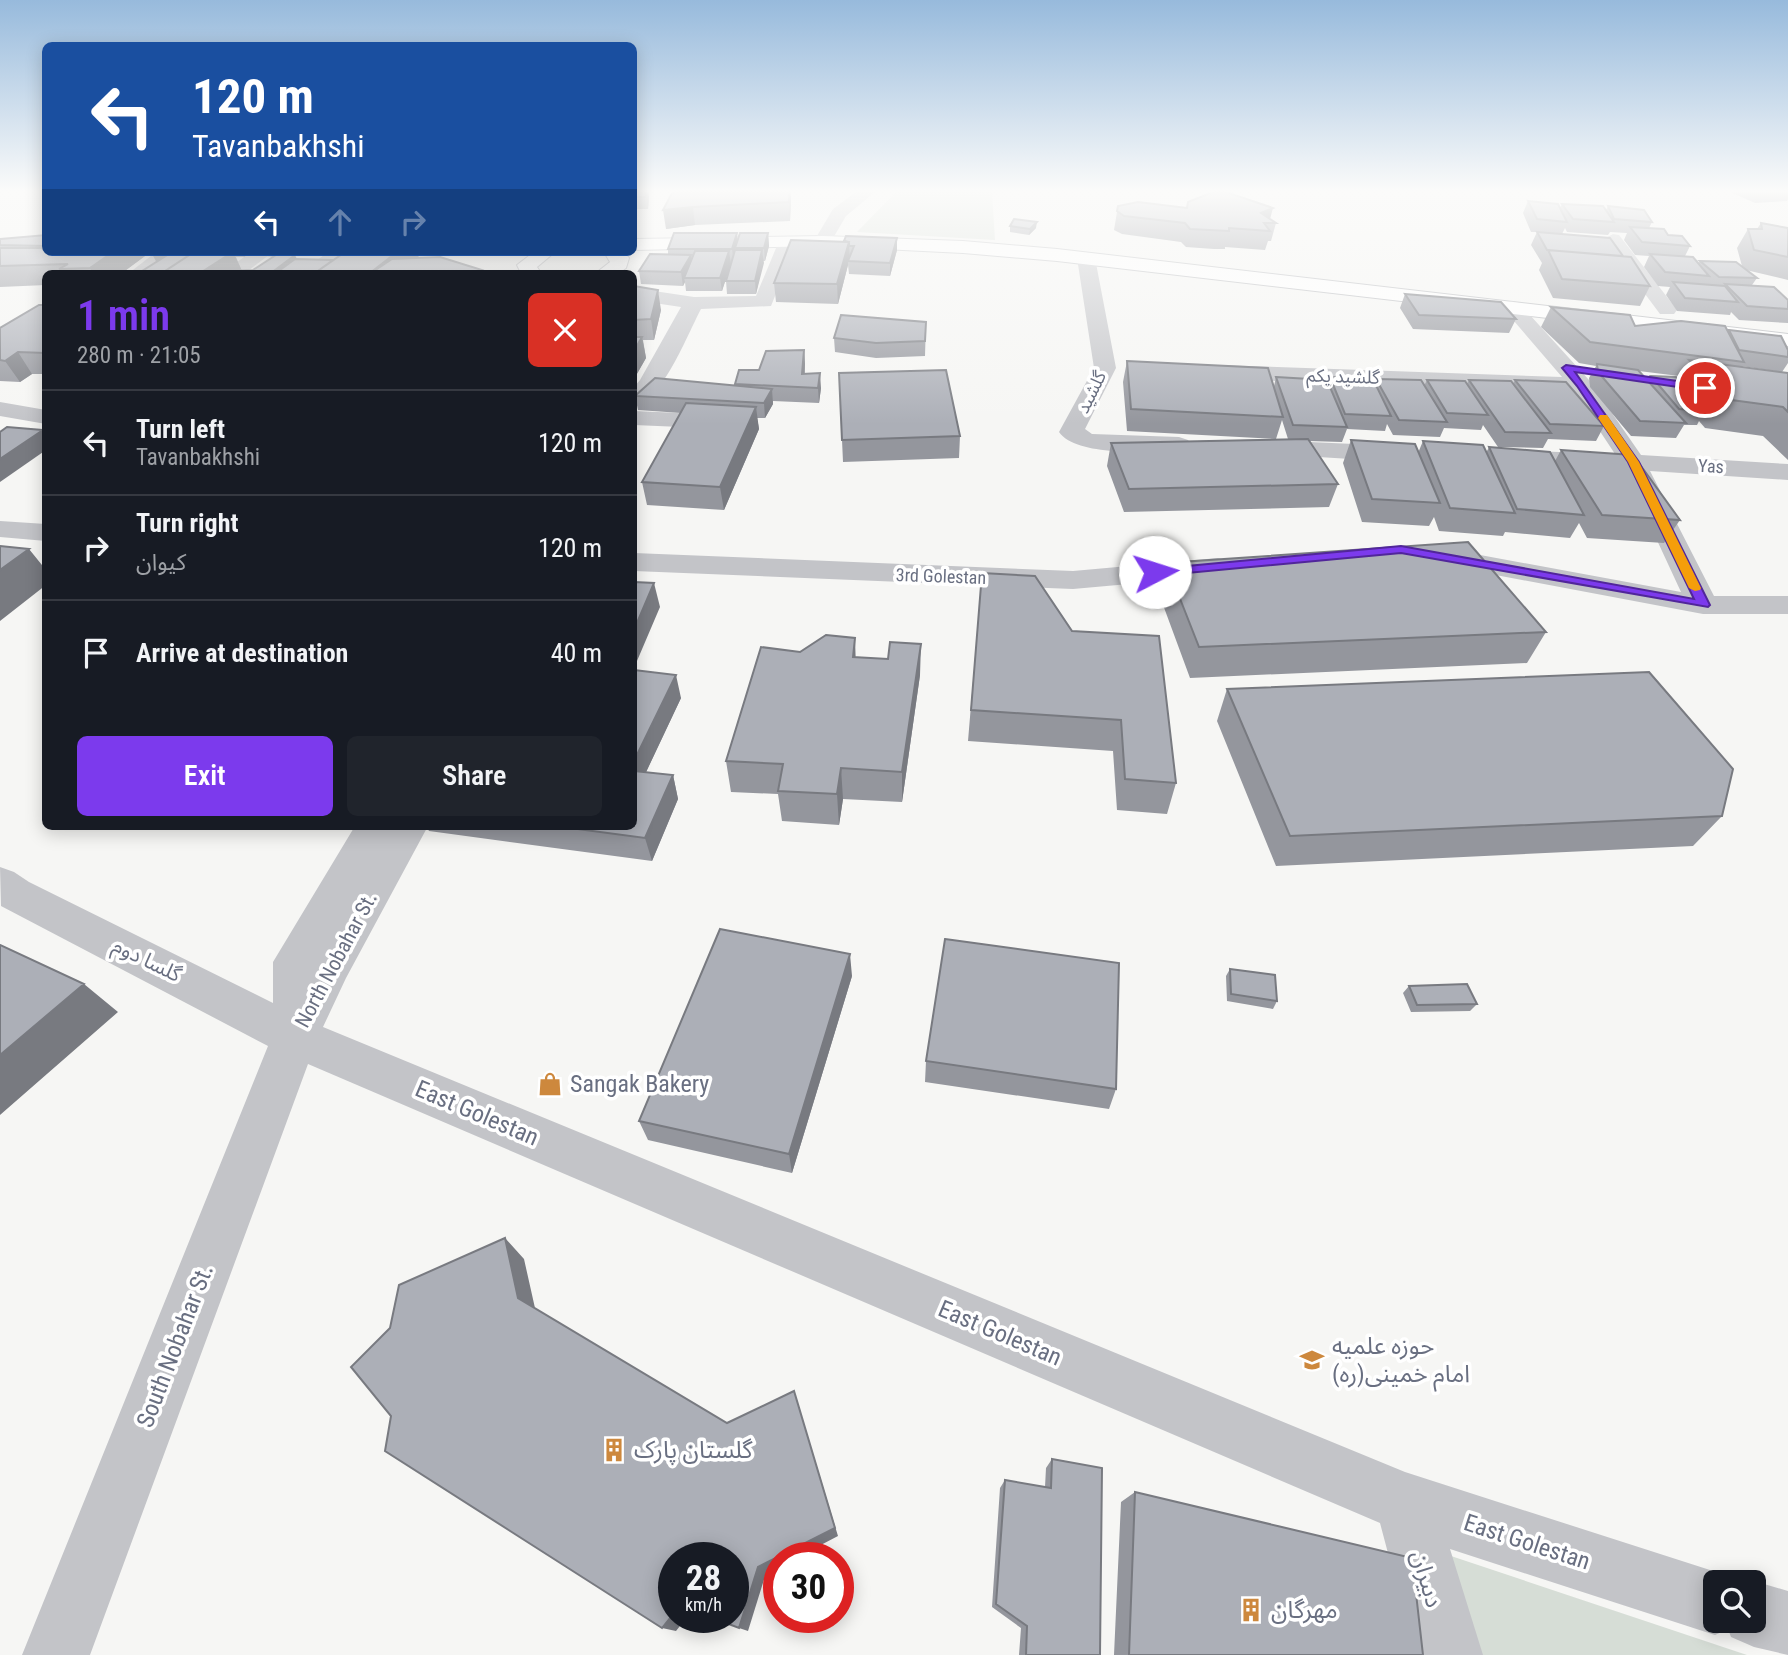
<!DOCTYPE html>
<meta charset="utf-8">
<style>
body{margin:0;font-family:"Roboto Condensed","Noto Sans Arabic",sans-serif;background:#20242c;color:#f1f3f6;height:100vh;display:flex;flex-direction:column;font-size:26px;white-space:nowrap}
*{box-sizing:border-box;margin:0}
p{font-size:23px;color:#9ea1a6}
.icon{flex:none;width:38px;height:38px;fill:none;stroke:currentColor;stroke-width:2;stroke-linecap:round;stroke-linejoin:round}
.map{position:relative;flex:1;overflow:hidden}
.details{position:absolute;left:42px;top:270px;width:595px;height:560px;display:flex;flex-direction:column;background:#171b24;border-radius:10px;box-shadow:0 4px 18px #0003}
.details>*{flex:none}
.top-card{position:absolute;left:42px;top:42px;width:595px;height:214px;border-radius:10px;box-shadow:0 4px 18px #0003;background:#1a4fa0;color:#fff;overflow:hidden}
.tools{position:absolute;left:1703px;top:1570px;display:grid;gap:14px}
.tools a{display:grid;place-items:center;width:63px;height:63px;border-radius:10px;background:#171b24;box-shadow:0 4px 18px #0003;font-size:35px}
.speed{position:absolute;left:658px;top:1542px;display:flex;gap:14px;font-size:35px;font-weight:700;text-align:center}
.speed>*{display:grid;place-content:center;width:91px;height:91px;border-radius:50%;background:#171b24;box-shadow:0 4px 18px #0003;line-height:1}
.speed small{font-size:18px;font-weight:400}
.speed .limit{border:10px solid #d22;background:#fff;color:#111}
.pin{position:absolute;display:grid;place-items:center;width:60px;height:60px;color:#fff;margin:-30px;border:4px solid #fff;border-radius:50%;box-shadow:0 2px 7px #0007}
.me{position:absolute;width:77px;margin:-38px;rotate:85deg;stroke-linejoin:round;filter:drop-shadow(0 0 5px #0008)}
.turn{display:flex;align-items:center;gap:24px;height:147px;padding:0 35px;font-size:32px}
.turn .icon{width:91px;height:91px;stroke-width:2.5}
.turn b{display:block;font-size:49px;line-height:60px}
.lanes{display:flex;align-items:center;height:66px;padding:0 35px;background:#0003;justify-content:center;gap:35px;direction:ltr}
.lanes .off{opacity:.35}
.round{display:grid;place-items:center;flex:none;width:74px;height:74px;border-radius:10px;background:#20242c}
.summary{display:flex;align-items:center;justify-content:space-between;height:119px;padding:0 35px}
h1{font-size:42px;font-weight:600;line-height:52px;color:#7c3aed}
.action{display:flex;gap:14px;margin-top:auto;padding:14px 35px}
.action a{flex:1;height:80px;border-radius:10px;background:#7c3aed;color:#fff;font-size:28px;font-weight:600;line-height:80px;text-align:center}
.action a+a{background:#20242c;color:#f1f3f6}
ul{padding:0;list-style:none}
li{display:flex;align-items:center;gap:21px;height:105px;padding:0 35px;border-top:2px solid #363941}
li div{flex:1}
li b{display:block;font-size:26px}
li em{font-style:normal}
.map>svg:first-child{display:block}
</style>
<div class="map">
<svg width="1788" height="1655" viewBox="0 0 1788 1655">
<rect width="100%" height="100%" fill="#f6f6f4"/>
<path fill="#d6ddd6" d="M896 192H992L995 240 857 232Z
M1451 1556 1747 1655H1481Z"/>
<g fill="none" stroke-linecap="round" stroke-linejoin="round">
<g stroke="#b6b8bc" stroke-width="2">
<path id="major" d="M823 236 963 241 1057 249 1788 334V346L1057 261 963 253 823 246 634 250V239Z
M534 252H555L537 267 541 273H521L517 265Z
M604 252H624L629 258 626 268 619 273H596L610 262Z"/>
</g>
<path fill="#c3c4c8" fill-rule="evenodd" d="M856 192H875L846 216 829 245H817L814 241 833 209Z
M1613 234 1619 235 1674 306 1677 310 1674 314H1660L1604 239Z
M788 236 797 241 771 306 701 309C687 335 663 400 634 406V387L640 380 681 307 634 300V288L694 297 756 296 779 241Z
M156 252H177L151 273H129Z
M251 252H273L245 273H222Z
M328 252H349L325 271H311L308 267Z
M1086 252 1095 258 1116 368 1085 429 1092 434 1179 437 1188 440 1192 445 1188 450 1179 453C1149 451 1076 457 1059 432L1094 368 1077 258Z
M1512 301 1519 303 1589 380 1641 455 1788 464V480L1650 471 1714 596H1788V614H1703L1427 562 1422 556 1427 550 1437 547 1681 592 1624 469 1501 466 1492 463 1488 458 1492 453 1501 450 1615 454 1574 392 1219 379 1211 377 1208 372 1211 367 1219 365 1562 377 1502 307 1505 303Z
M0 402 46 410V424L0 416Z
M634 411 728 415 737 417 740 422 737 427 728 429 634 425Z
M1263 440 1399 446 1408 449 1412 454 1408 459 1399 462 1254 453 1250 448 1254 443Z
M0 521 46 524V541L0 537Z
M634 553 1073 571 1218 558 1228 561 1233 567 1228 573 1218 576 1073 589 634 571Z
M355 826H428L346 978 323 1027 1405 1472 1738 1579 1739 1582H1715V1620H1754V1581L1788 1591V1655L1754 1647 1731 1637 1728 1629 1715 1635 1450 1549 1483 1655H1415L1380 1523 308 1064 90 1655H22L268 1046 1 906 0 867 14 872 29 882 273 1003V962Z"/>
<use href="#major" fill="#fff" fill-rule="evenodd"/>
</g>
<path fill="#94969d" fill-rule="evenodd" d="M634 192 649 196 648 209H634Z
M676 192H791L790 221 695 225 666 229Z
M1730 192H1788V199L1787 201 1755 203Z
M1528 201 1560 208 1562 204 1606 210 1608 206 1652 222 1649 228 1668 235 1690 246 1685 256 1698 263 1700 261 1742 266 1737 248 1748 229H1757L1761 223 1788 228V280L1746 270 1757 278 1752 285 1788 300V323L1739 320 1731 312 1730 315 1677 311 1666 295 1670 287 1658 286 1644 267 1649 256 1635 255 1624 240 1627 233 1610 232 1608 235 1567 232 1565 228 1562 234 1623 257 1650 286 1640 306 1553 298 1539 270 1542 263 1531 245 1537 232H1531L1523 213Z
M1118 206 1270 219 1276 223 1271 241H1268L1265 250 1225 247V249H1214L1186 247 1181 242 1122 234 1114 230Z
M1010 226 1036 228 1029 235 1010 232Z
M768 233 769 246 765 261H763L756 294H727L726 281 729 268 722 291H686L685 282 683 286 641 284 639 271 668 255V249L738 239Z
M46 235V252H150L145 254V256L122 273H46V285L0 287V239Z
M897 238V250L890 276 849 274 848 265 838 304 776 302 774 283 844 241Z
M151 252H252L244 257H236L242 271 253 270 274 257 265 256 264 252H299L294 255 297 259 333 260 345 252H417L419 258 482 270 483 273H139L157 262Z
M634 286 661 310 654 340H643L646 358 634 379Z
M1405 294 1516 319 1509 333 1413 329 1400 308Z
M46 305V374H32L20 382 0 381V328Z
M1551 307 1635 326 1728 332 1729 330 1788 350V363L1782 372 1741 366 1740 367 1788 373V460L1763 436 1705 428 1699 421 1697 425H1684L1676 438 1631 436 1590 387 1589 378 1596 366 1579 363 1541 327ZM1639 371 1679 376 1677 379 1651 376 1648 381Z
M926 322 925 356 876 358 835 352 834 338Z
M804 350 805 364V374L821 388 819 403 773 401V404L765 418H757L759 429 724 510 647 505 642 482 681 413 638 410 635 396 735 386V384L759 370Z
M1127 361 1274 386 1276 377 1328 383 1330 377 1375 382 1376 379 1424 386 1427 380 1467 384 1469 380 1513 384 1515 380 1604 426 1596 441 1548 439 1543 448 1498 447 1483 425 1481 430 1444 428 1440 437 1393 435 1387 424 1385 431 1347 429 1342 442 1309 441 1338 484 1329 507 1124 512 1107 466 1111 443 1288 439 1282 420 1276 439 1127 431 1123 382Z
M839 373 960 436 959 458 843 462Z
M1351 440 1418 453 1423 441 1486 453 1489 447 1555 461 1561 450 1680 520 1664 543 1587 538 1579 523 1570 538 1505 532 1503 536 1439 531 1434 517 1429 526 1362 522 1343 463Z
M1166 563 1546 632 1527 663 1190 678 1159 594Z
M982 573 1035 576 1176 783 1167 814 1117 810 1113 751 968 741Z
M856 657 920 675 902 802 843 799 839 825 782 821 778 794 731 792 726 761Z
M634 670 681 698 646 772 673 775 678 799 652 861 429 831 426 826H634Z
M1227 689 1722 816 1693 846 1276 866 1217 721Z
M1230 969 1277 1001 1273 1009 1227 1001 1226 976Z
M852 976 792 1173 648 1140 639 1121Z
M1409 986 1477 1004 1470 1011 1411 1012 1403 993Z
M926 1061 1116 1089 1109 1109 925 1082Z
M1052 1459 1100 1655H1019L1021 1628 992 1607 1000 1488 1005 1480 1045 1487 1046 1468Z
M1135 1492 1423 1655H1114L1121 1502Z"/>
<path fill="#787a80" d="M646 192H648L649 196 648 209Z
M789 192H791V200L790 221Z
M693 207 695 225 666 229 663 210Z
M1273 208 1269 223H1264L1263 229 1257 231 1261 213Z
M1037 222 1036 228 1029 235 1030 229Z
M737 233 738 246 735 248V256L734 262 732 249Z
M768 233 769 246 765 261 764 248Z
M897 238V250L890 276V263Z
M849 242 850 261H848V265L838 304 837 284Z
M762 250 764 263 756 294 755 281Z
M729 251 731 264 722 291 720 278Z
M113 252H143L145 256 122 273H93L90 268Z
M151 252H182L157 263Z
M233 252 243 273H187Z
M242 252H252L244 257Z
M290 252H299L292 257Z
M397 252H417L419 259 370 273Z
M295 255 301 268 294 273H271Z
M691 255 693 268 684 278 685 282 683 286 681 272Z
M658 290 661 310 654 340 651 319Z
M642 337 646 358 634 379V351Z
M804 350 805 364 803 388 802 374Z
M18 352 32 374 20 382 5 361Z
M820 373 821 388 819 403 818 388Z
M772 389 773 404 765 418 764 403Z
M756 407 759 429 724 510 720 487Z
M43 430 46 433V450L0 482V459Z
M29 549 46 570V585L0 621V570Z
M654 583 660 607 634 668V630Z
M855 638 856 669 853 657Z
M921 644 920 675 902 802V772Z
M676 675 681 698 640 785 634 761Z
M841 768 843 799 839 825 837 794Z
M673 775 678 799 652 861 645 838Z
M850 954 852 976 792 1173 789 1154Z
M84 984 118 1012 0 1115V1055Z
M505 1238 524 1259 537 1317 518 1298Z
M794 1391 838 1536 796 1558H779V1566L766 1573 748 1631 739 1628Z
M674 1613V1617H687L676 1631 662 1628Z"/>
<path fill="#acafb7" stroke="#787a80" stroke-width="2" d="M634 192H646V197H634Z
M676 192H789V202L693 207 663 210 672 193Z
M1213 192H1226L1273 208 1261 213 1276 223H1264L1270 231 1229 228V231L1190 229 1185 223 1124 216 1117 211 1118 206 1138 202 1187 208 1188 202Z
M1528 201 1558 204 1567 222 1537 219Z
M1562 204 1603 206 1614 222 1573 219Z
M1608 206 1644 210 1652 222 1614 219Z
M1014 219 1037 222 1030 229 1010 226Z
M1761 223 1788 228V257L1754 250 1748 229H1762Z
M1630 227 1664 229 1668 235 1682 236 1690 246 1642 242Z
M1537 232 1610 238 1623 256 1547 250Z
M674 233H737L732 249H668Z
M740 233H768L764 248H735Z
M46 235V246L0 245V239Z
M846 236 897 238 890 263 848 261 854 246H849V242L844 241Z
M791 240 849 242 837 284 774 283Z
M0 248H46V252H113L90 268 59 269 68 264 0 266Z
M735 250H762L755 281H726Z
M1548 250 1631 257 1650 286 1562 279Z
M695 251H729L720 278H684Z
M172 252H194L162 273H139Z
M194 252H233L200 273H162Z
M345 252H397L370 273H315Z
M650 254 691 255 681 272 639 271Z
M1650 254 1693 257 1709 276 1665 272Z
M276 255H295L271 273H226L228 271 253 270Z
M440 257 482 270 477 273H371L392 259Z
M295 259 333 260 315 273H276Z
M1700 261 1736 262 1757 278 1719 277Z
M1673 282 1725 286 1738 302 1685 298Z
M1725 284 1774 287 1788 300V309L1747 306Z
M634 286 658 290 651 319 634 320Z
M1405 294 1501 302 1516 319 1419 315Z
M39 305H46V353L18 352 5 361 0 360V328Z
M1551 307 1630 315 1635 326 1681 321 1725 326 1744 362 1590 342Z
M841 315 926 322 925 341 876 343 834 338Z
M1729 330 1781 336 1788 350V357L1739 350Z
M634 337H642L634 351Z
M804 350 802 374 820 373 818 388 735 384 739 370H759L766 351Z
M1689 360 1788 373V412L1783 407 1724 399Z
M1127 361 1268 368 1283 417 1131 409Z
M1597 364 1638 370 1686 423 1640 421 1598 372Z
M946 370 960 436 842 440 839 373Z
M1651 376 1676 377 1706 411 1679 409Z
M1276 377 1327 380 1347 427 1293 425Z
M1330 377 1373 379 1391 416 1345 414Z
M655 378 772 389 764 403 635 396Z
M1376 379 1421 380 1447 422 1399 420Z
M1427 380 1465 381 1488 415 1447 413Z
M1469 380 1511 381 1551 433 1505 432Z
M1515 380 1566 382 1604 426 1550 424Z
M686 403 756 407 720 487 642 482Z
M7 427 43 430 0 459V432Z
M1308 439 1338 484 1129 489 1111 443Z
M1351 440 1415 444 1440 503 1372 499Z
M1423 441 1483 445 1515 513 1450 508Z
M1489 447 1550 452 1584 515 1517 509Z
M1561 450 1633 455 1680 520 1602 515Z
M1468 542 1546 632 1199 647 1166 563Z
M0 546 29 549 0 570Z
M982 573 1035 576 1072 631 1159 636 1176 783 1125 779 1121 720 971 710Z
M634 582 654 583 634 630Z
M826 635 855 638 853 657 888 659 890 642 921 644 902 772 841 768 837 794 778 791 783 764 726 761 761 647 800 652Z
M634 670 676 675 634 761Z
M1649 672 1733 769 1722 816 1290 836 1227 689Z
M634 771 673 775 645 838 555 826H634Z
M720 929 850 954 789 1154 639 1121Z
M945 939 1119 963 1116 1089 926 1061Z
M0 945 84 984 0 1055Z
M1230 969 1275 975 1277 1001 1231 994Z
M1467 984 1477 1004 1417 1005 1409 986Z
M505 1238 518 1298 727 1423 794 1391 835 1528 758 1567 739 1628 710 1617H733V1558H674V1613L662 1628 385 1451 391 1416 351 1367 390 1328 399 1285Z
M1052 1459 1102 1468 1100 1655H1026L1027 1626 996 1604 1005 1480 1051 1488Z
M1135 1492 1412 1558 1423 1655H1129Z"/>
<linearGradient id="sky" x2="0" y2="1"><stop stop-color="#97badc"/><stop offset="0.45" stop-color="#fbfbfa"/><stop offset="1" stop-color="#fbfbfa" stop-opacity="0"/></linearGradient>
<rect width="1788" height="424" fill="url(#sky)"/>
<path fill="#7c3aed" stroke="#51269a" stroke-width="2" d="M1566 365 1705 385 1710 388 1705 391 1575 372 1639 462 1710 605 1708 607 1401 553 1155 576 1149 572 1155 569 1401 546 1694 599 1628 462 1577 386 1562 368Z"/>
<path fill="#f59e0b" d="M1600 415H1607L1639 462 1701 588 1700 590 1695 591 1689 588 1628 462 1598 418Z"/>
<defs>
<g id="shop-bare" transform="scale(1.89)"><path d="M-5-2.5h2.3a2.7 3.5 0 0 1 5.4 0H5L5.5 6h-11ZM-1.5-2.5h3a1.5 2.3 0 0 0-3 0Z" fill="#cd883d" stroke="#fff" stroke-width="2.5" paint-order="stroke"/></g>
<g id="school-bare" transform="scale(1.89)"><path d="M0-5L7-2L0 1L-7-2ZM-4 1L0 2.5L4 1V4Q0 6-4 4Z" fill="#cd883d" stroke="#fff" stroke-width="2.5" paint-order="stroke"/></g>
<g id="building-bare" transform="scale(1.89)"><path d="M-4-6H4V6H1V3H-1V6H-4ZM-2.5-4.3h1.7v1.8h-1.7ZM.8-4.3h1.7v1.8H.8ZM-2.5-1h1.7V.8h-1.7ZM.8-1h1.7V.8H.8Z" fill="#cd883d" stroke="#fff" stroke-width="2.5" paint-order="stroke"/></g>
</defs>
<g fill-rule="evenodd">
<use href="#shop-bare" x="550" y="1084"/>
<use href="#school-bare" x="1312" y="1360"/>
<use href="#building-bare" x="614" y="1450"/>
<use href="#building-bare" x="1251" y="1610"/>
</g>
<g text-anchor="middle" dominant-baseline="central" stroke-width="7" stroke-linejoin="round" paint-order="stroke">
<g font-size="18" fill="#696f81" stroke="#fff">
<text transform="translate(1343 376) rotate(2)">گلشيد يكم</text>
<text transform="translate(1091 392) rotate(-64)">گلشید</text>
<text transform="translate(1711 466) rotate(3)">Yas</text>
<text transform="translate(941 576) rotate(2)">3rd Golestan</text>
</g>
<g font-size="21" fill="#696f81" stroke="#fff">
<text transform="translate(147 960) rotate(26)">گلسا دوم</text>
<text transform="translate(336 960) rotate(-62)">North Nobahar St.</text>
</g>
<g font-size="24" fill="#696f81" stroke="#fff" text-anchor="start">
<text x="570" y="1084">Sangak Bakery</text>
<text x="1332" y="1346">حوزه علمیه<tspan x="1332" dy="28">امام خمینی(ره)</tspan></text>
<text x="634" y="1450">گلستان پارک</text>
<text x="1271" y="1610">مهرگان</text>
</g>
<g font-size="24" fill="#696f81" stroke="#fff">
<text transform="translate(477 1113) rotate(23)">East Golestan</text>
<text transform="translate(1000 1333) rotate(23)">East Golestan</text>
<text transform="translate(175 1346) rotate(-69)">South Nobahar St.</text>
<text transform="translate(1527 1542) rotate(18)">East Golestan</text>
<text transform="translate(1427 1579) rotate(74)">دبیران</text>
</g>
</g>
</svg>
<div class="tools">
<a><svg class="icon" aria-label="search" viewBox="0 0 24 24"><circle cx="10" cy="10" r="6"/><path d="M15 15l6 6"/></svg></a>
</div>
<div class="speed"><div>28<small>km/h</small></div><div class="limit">30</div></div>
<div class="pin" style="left:1705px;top:388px;background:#d93025"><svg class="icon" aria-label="arrive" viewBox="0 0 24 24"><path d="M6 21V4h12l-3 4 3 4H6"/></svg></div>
<svg class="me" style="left:1155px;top:572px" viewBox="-20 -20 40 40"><circle r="19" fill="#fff"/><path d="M0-13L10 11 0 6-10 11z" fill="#7c3aed"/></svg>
<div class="top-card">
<div class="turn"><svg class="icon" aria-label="left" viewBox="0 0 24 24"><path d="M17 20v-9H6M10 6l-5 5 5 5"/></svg><div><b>120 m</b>Tavanbakhshi</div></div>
<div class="lanes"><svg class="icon" aria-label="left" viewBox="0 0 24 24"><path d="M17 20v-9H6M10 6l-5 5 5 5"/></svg><svg class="icon off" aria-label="ahead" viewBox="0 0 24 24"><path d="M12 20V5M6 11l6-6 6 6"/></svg><svg class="icon off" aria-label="right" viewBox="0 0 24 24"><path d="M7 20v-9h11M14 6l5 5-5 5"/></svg></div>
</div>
<section class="details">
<div class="summary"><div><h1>1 min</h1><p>280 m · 21:05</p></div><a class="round" style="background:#d93025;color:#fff"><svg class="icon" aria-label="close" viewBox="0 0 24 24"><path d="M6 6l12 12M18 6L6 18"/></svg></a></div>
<ul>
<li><svg class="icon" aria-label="left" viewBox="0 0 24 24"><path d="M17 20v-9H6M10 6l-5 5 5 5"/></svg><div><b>Turn left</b><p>Tavanbakhshi</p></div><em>120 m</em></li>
<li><svg class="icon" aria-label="right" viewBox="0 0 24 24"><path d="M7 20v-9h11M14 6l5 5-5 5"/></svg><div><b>Turn right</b><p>کیوان</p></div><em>120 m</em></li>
<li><svg class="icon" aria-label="arrive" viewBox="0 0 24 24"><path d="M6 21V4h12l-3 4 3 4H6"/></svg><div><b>Arrive at destination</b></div><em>40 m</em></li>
</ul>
<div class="action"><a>Exit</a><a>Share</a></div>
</section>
</div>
